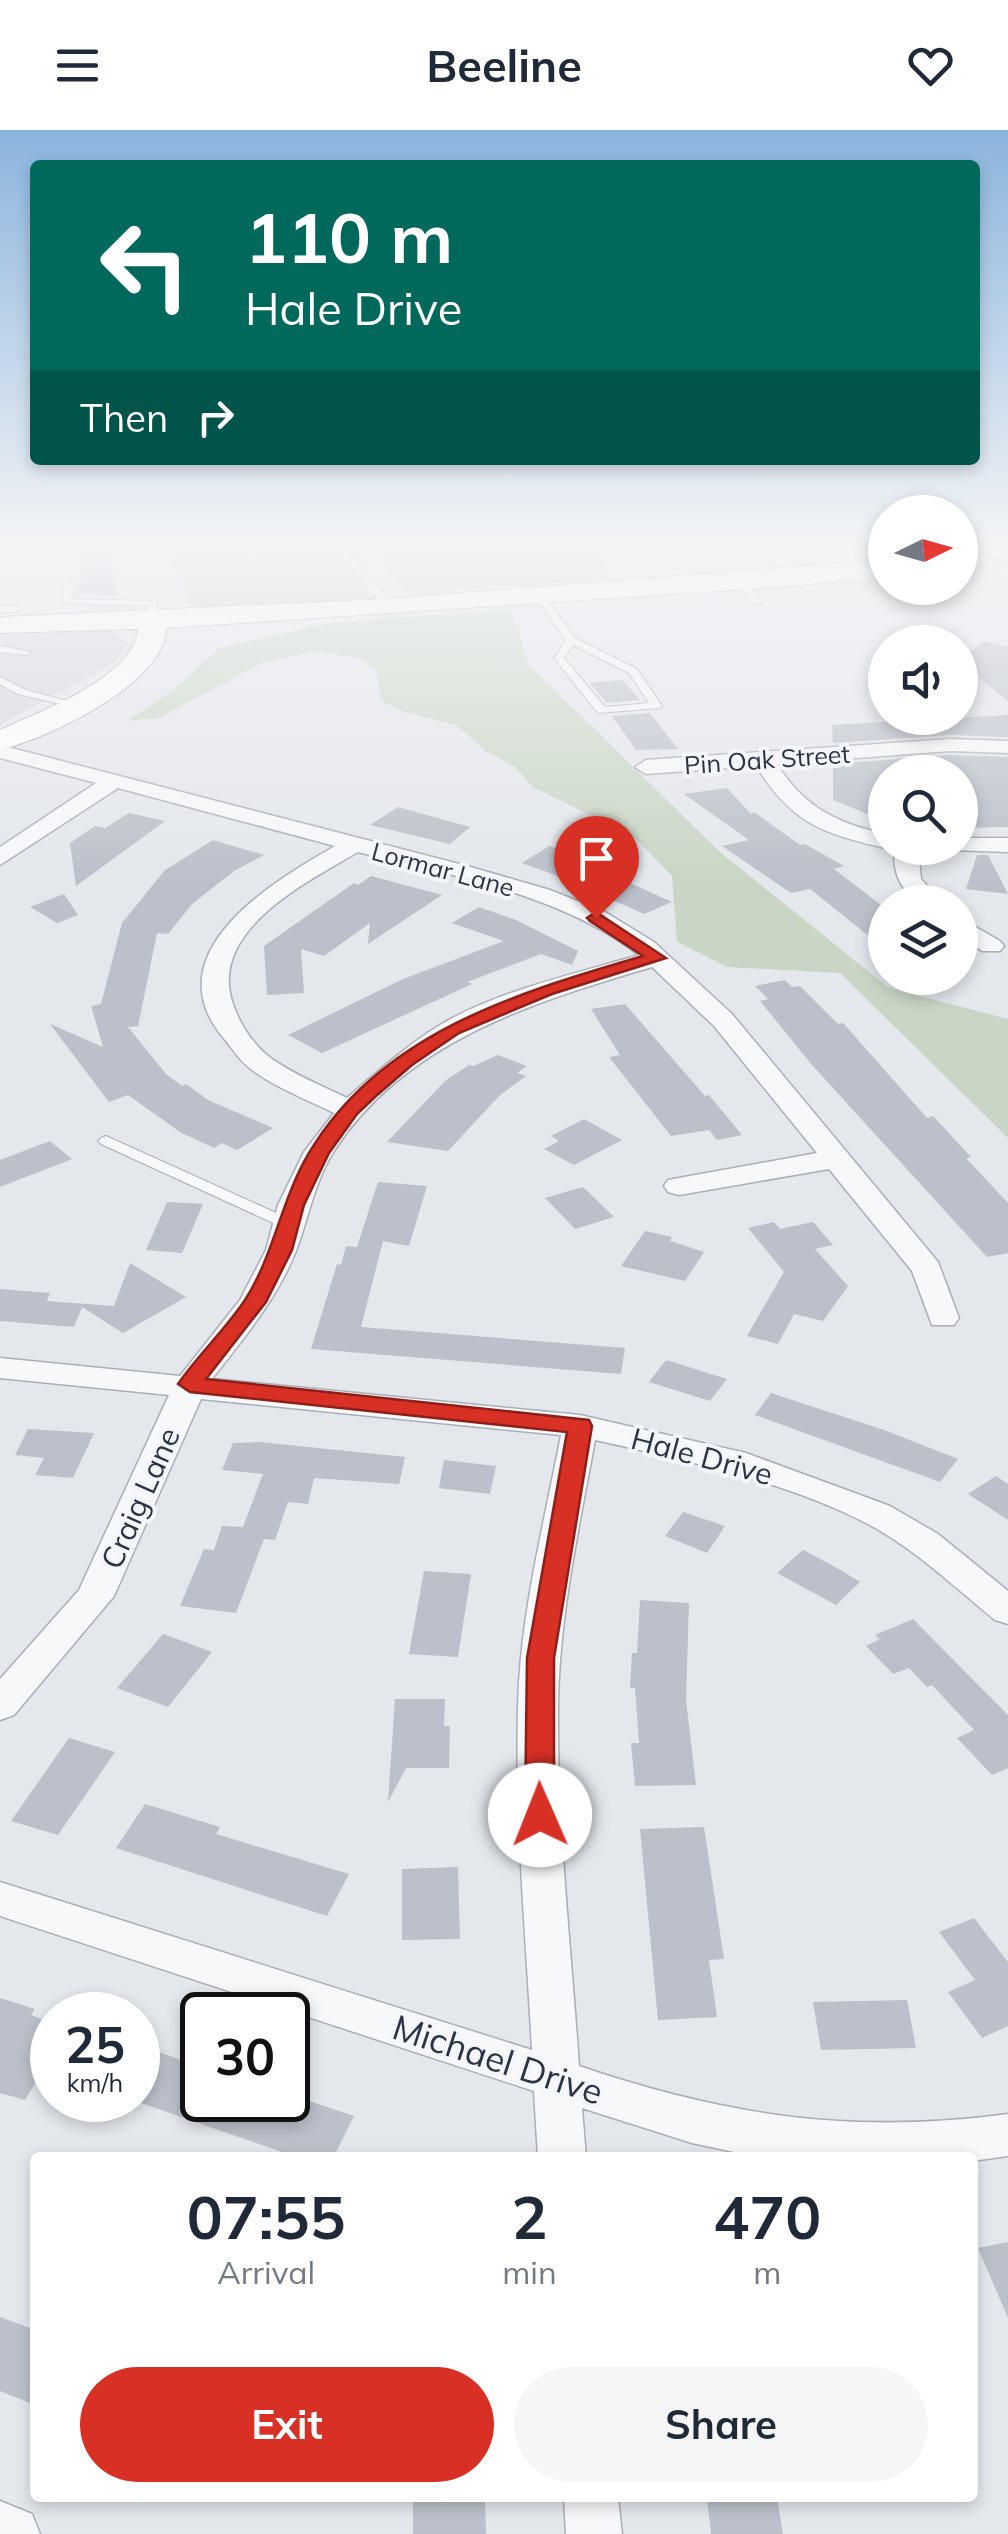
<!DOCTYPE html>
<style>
body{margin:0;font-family:Mulish,sans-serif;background:#f6f6f7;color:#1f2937;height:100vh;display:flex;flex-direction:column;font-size:38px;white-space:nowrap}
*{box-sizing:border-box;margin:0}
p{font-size:32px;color:#747a83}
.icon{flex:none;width:55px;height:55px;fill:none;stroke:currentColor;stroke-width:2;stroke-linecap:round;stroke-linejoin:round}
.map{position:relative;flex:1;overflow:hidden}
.details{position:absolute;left:30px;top:2022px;width:948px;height:350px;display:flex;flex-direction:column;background:#fff;border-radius:10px;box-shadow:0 5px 15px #0003}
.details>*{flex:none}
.hud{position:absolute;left:30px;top:30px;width:950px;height:305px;border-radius:10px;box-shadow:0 5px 15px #0003;background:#00695c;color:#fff;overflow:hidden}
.needle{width:65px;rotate:85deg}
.buttons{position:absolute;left:868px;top:365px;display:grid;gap:20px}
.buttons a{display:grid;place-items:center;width:110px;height:110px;border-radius:50%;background:#fff;box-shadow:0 5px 15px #0003;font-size:50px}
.speed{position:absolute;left:30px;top:1862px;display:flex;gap:20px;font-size:50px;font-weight:700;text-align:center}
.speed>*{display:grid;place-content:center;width:130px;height:130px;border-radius:50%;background:#fff;box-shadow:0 5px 15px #0003;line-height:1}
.speed small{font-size:25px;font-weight:400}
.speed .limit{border:5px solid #111;border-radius:15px;background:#fff;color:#111}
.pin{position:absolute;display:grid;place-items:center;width:85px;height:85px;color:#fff;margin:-102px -42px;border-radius:50% 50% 50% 0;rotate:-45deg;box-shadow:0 0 10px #0007}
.pin .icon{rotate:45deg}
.me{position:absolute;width:110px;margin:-55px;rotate:359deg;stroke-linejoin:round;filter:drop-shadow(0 0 8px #0008)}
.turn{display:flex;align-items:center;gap:35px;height:210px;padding:0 50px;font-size:45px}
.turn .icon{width:130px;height:130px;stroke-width:2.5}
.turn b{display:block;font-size:70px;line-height:85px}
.then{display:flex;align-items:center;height:95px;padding:0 50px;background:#0003;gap:20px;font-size:38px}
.eta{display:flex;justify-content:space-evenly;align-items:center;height:170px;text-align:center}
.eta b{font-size:60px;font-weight:700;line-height:70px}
.action{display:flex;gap:20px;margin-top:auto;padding:20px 50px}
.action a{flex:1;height:115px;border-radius:60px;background:#d93025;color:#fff;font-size:40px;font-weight:700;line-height:115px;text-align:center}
.action a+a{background:#f6f6f7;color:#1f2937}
header{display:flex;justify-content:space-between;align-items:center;height:130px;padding:0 50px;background:#fff;font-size:45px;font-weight:700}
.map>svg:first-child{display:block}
</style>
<header><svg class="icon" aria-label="menu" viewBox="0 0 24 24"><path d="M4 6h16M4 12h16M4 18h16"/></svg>Beeline<svg class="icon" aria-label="heart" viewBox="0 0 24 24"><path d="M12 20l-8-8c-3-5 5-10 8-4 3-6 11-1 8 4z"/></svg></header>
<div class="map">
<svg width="1008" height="2404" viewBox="0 0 1008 2404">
<rect width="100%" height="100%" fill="#e4e7ec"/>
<path fill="#d2d6de" d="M112 501 128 513 117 531 0 595V503Z"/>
<path fill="#c9d6c5" d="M335 413 373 469 193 480 164 414Z
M589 413 612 450 404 462 368 413Z
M510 479 529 535 720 722 889 858 1008 889V1008L840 843 727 837 677 812 672 746 633 706 533 657 515 637 487 622 456 595 405 582 381 571 376 538 358 528 317 521 262 533 159 588 127 591 176 558 220 518 330 493Z"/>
<path fill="#bbc0ca" d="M106 418 119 466 76 465 89 419Z
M985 511 1008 517V571L965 536V525Z
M623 550 640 570 607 573 590 553Z
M650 583 678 619 636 620 612 586Z
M1008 585V607L950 605 833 613 832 595Z
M950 625 1008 627V697L960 698V642H885V691L833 670V634Z
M727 658 751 684 754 682 800 715 805 714 844 736 834 739 885 778V819L810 759 791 763 722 716 749 710 684 664Z
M398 677 470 697 450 714 370 695Z
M129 683 165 691 76 756 70 713 95 696 105 698Z
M213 710 264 725 234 741 192 774 168 804 157 803 138 896 128 897 166 944 182 956 186 954 208 970 273 998 237 1020 222 1013 214 1018 180 1002 128 965 109 972 50 894 103 917 91 876 101 874 122 793 165 740Z
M549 716 631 741 619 748 672 772 644 784 566 749 522 733Z
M977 725H988L1008 764 966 759Z
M371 746 442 765 368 814 370 793 324 826 301 819 304 863 267 865 264 816 354 753 358 755Z
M64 764 78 785 57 793 30 777Z
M479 777 516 790 578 821 572 835 541 824 467 852 472 854 322 923 288 905 403 849 504 811 452 793Z
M785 850 792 857 800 856 838 894 843 893 927 988 933 986 971 1027 966 1028 1008 1073V1123L987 1127 812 935 760 871 768 869 755 856Z
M625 874 705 966 709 965 742 1005 717 1010 709 1000 671 1006 609 927 620 925 591 879Z
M498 925 527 936 517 943 526 946 499 966 448 1021 387 1012 445 951 469 935 473 936Z
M584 989 622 1010 574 1035 544 1019 559 1011 551 1006Z
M50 1011 72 1029 0 1057V1030Z
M378 1052 427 1056 409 1116 383 1111 361 1197 625 1218 621 1244 311 1219 337 1134 341 1135 346 1116 357 1117Z
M583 1057 614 1087 575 1099 545 1068Z
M167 1072 203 1074 182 1123 146 1120Z
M774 1092 780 1099 813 1092 833 1115 815 1119 848 1156 823 1191 794 1184 778 1214 747 1206 784 1142 748 1098Z
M645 1101 672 1107 670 1111 704 1122 685 1151 621 1136Z
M130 1133 186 1167 123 1203 82 1177 74 1197 0 1191V1159L50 1163 47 1171 114 1176Z
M666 1230 727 1249 710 1271 649 1252Z
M771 1263 884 1300 958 1329 940 1352 755 1285Z
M28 1299 94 1303 73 1348 35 1345 44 1328 15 1325Z
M260 1312 405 1327 399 1354 314 1348 308 1374 288 1372 275 1410 264 1409 236 1483 180 1476 204 1419 214 1420 222 1396 243 1397 263 1344 222 1340 233 1313Z
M444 1330 496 1336 490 1364 439 1358Z
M996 1346 1008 1354V1390L968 1364Z
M683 1382 725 1396 707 1423 665 1406Z
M803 1420 837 1438 860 1452 836 1475 777 1443Z
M424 1441 471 1444 458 1527 409 1524Z
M640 1470 689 1473 686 1570 696 1655 635 1656 631 1613H639L635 1558H630L632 1523H637Z
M913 1489 1008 1585V1638L992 1645 957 1608 974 1600 932 1555 927 1557 909 1538 893 1544 866 1516 880 1509 875 1505Z
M163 1504 212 1522 168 1577 117 1558Z
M395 1569H445L444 1596H450L449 1638H406L388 1672Z
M69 1608 115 1622 58 1705 11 1691Z
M145 1674 220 1697 216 1704 349 1744 327 1786 116 1718Z
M704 1697 724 1829 709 1830 717 1887 658 1890 640 1699Z
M458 1737 460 1809 402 1810V1739Z
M974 1788 1008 1832V1896L982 1908 948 1862 975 1850 939 1802Z
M0 1868 35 1879 31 1885 52 1893V1925L25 1970 0 1963Z
M907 1870 916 1918 821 1920 813 1872Z
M138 1915 202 1937V1970H288V1964L354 1986 333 2028H299L138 1972Z
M1008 2112V2188L978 2118Z
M0 2187 35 2200V2275L0 2261Z
M413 2368H485L486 2404H413Z
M707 2368H777L783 2404H711Z"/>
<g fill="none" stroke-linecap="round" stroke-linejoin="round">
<g stroke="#a9aeb7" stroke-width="2">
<path id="lane" d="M330 413H339L394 476V480H386Z
M965 422H971L1008 441V448L965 426Z
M885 444V450L856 453 851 450Z
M740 451H746L762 471 761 473H753L738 453Z
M70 453 75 456 71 469 157 471V492L152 495 147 492 148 476 61 473 65 456Z
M908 458H919L932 467 923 469Z
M536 465H544L575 508 637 539 662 576 660 578 598 583 554 528 566 510 535 467ZM573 515 629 543 649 573 605 577 564 528Z
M0 476H16L21 479 16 482H0Z
M0 516 31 522 26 525 0 522Z
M0 547 26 560 79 574 73 577 18 564 0 554Z
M106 1006 294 1091 296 1094 288 1099 282 1097 101 1014 98 1011 101 1008Z"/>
</g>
<g stroke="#a9aeb7" stroke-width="3">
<path id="street" d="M950 609 1008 611V623L950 621 777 634C804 677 836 693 885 704V718C821 703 792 693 756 636L646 644 635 637 646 630Z
M0 615 467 736 550 760 605 782 654 812 732 884 938 1132 959 1188 954 1195H932L912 1141 829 1039 679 1065 668 1062 664 1056 668 1050 817 1023 714 896 652 837C534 872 405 911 334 1021 314 1053 309 1087 296 1121 277 1169 244 1208 212 1249L580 1285 746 1323 890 1376 938 1404 1008 1461V1494L995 1490C953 1456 914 1418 866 1393 784 1351 684 1330 595 1310 579 1398 559 1487 558 1576 557 1696 571 1817 579 1936 726 1986 853 2005 1008 1984V2026L972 2031V2028H762L692 2013 582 1978 586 2028H538L534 1961 0 1786V1752L532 1920C526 1806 515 1691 518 1576 520 1485 544 1394 561 1305L201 1269 114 1466 14 1585 0 1590V1549L79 1460 169 1265 0 1248V1228L180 1246 240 1170 266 1120 278 1075 304 1022 334 983C306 969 276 958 252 940 239 931 231 916 221 905 155 821 274 751 335 716L118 658 0 735V717L96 653 0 628ZM358 722C452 746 561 764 639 825 575 844 497 861 440 895 406 916 377 942 347 968 322 956 295 945 272 929 254 916 240 895 233 874 207 801 307 752 358 722Z
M960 708H1008V722L952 720 960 718Z
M895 718H918L921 749 942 772H916C899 756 892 741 895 718Z
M960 788 1000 811 1004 816 1000 821H982L960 806Z
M564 2368H618L622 2404H566Z
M0 2371 32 2384 40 2404H0Z"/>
</g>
<g stroke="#a9aeb7" stroke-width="2">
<path id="secondary" d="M986 413H1008V426L960 433V417Z
M885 430V446L793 456 166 498C165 554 48 608 0 620V600C39 582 135 547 138 499L0 503V487L386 469Z"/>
</g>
<use href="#lane" fill="#f7f8fa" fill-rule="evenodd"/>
<use href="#street" fill="#f7f8fa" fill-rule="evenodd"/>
<use href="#secondary" fill="#fff" fill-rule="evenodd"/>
</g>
<linearGradient id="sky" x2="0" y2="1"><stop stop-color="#8bb4dd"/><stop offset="0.55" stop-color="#f3f4f6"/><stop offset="1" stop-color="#f3f4f6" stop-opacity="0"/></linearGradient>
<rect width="1008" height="750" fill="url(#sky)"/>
<path fill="#d93025" stroke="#8d1f18" stroke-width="2.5" d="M596 782 666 828 552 864 459 903 412 935 376 966 357 984 329 1023 304 1075 292 1120 266 1172 206 1249 589 1290 592 1296 554 1528V1685L550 1693 540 1696 529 1693 525 1685 527 1528 567 1302 190 1262 178 1254C198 1225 225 1200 245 1170 274 1125 281 1070 309 1023 380 903 517 863 643 826L590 791 587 788Z"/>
<g text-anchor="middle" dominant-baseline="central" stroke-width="8" stroke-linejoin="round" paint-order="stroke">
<g font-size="25" fill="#2b3445" stroke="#f4f6f9">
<text transform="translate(767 629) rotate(-4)">Pin Oak Street</text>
<text transform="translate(443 739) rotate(15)">Lormar Lane</text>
</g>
<g font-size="30" fill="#2b3445" stroke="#f4f6f9">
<text transform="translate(702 1326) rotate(15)">Hale Drive</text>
<text transform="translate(140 1368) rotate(-66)">Craig Lane</text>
</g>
<g font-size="35" fill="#2b3445" stroke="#f4f6f9">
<text transform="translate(498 1929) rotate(18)">Michael Drive</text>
</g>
</g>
</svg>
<div class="buttons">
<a><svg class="needle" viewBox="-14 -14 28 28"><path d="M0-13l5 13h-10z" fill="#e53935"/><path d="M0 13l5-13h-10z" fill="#747a83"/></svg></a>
<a><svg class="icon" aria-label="sound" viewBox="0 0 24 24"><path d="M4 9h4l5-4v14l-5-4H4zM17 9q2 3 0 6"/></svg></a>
<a><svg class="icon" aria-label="search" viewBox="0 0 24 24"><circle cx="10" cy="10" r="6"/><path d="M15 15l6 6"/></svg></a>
<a><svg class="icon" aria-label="layers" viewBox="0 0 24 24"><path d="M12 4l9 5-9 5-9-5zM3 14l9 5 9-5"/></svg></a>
</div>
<div class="speed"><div>25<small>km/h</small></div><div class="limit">30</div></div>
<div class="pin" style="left:596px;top:788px;background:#d93025"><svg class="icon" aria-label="arrive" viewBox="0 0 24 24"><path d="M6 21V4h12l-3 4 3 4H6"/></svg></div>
<svg class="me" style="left:540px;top:1685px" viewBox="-20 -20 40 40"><circle r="19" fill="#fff"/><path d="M0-13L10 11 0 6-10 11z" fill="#d93025"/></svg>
<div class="hud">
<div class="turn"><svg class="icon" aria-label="left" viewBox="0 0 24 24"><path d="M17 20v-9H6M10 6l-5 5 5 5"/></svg><div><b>110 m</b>Hale Drive</div></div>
<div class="then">Then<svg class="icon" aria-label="right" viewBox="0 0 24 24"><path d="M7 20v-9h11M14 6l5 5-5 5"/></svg></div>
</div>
<section class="details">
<div class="eta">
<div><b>07:55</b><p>Arrival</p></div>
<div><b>2</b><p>min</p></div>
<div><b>470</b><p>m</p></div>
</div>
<div class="action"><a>Exit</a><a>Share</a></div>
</section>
</div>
